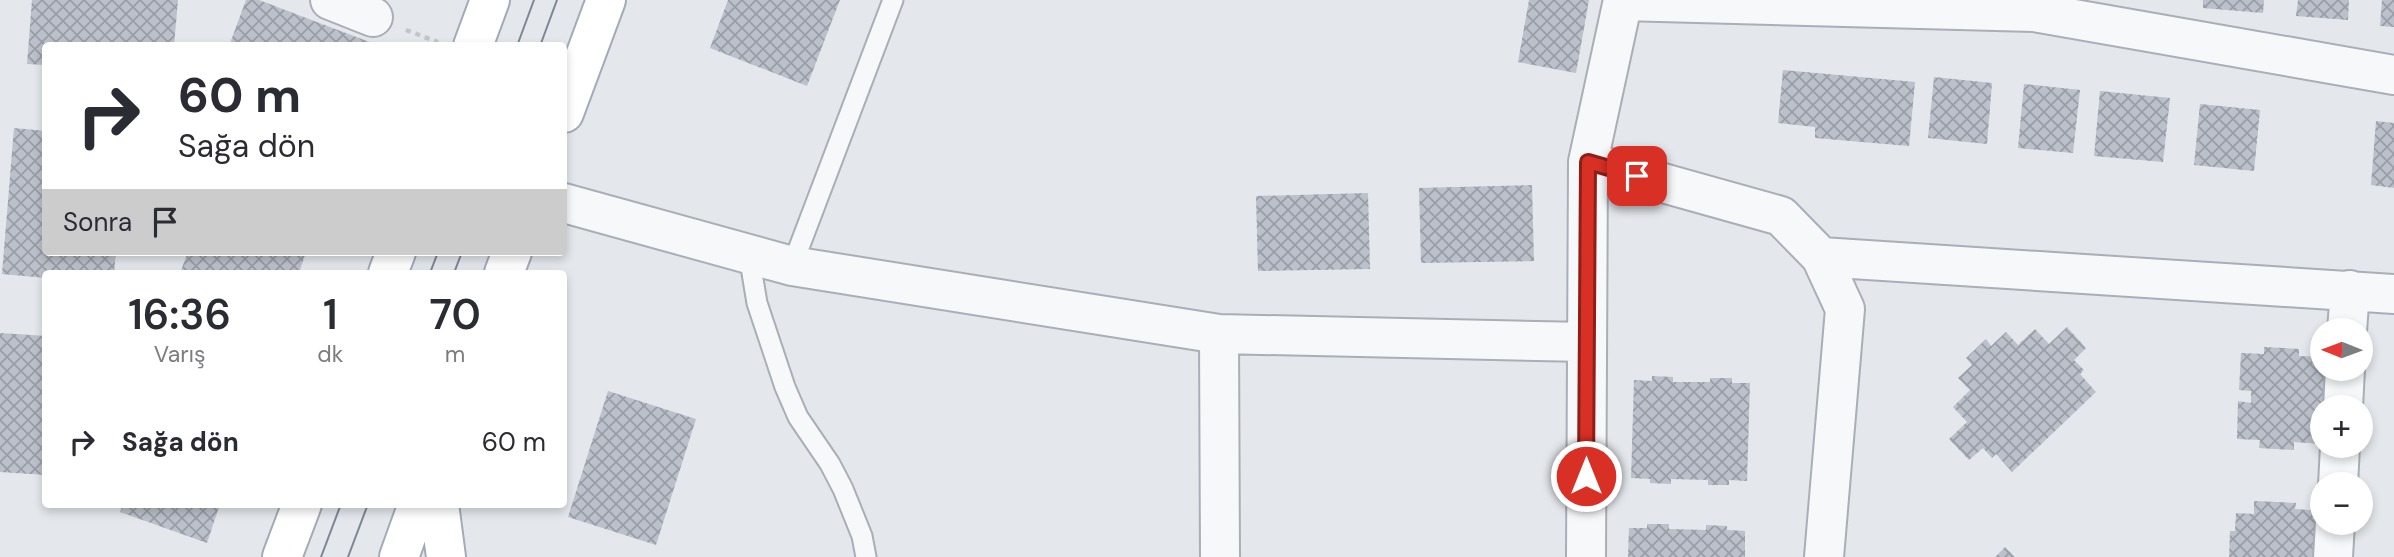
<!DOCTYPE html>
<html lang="tr">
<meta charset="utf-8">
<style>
body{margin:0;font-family:"DM Sans",sans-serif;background:#f2f2f3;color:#2b2b33;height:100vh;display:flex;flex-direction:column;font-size:26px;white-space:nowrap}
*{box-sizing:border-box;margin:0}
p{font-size:23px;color:#7c7c81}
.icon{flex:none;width:38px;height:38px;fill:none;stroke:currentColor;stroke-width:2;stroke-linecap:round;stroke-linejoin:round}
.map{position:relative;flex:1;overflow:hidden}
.drawer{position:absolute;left:42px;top:270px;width:525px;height:238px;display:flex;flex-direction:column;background:#fff;border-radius:7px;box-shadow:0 4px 10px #0003}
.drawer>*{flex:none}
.banner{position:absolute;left:42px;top:42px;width:525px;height:214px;border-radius:7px;box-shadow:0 4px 10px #0003;background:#fff;color:#2b2b33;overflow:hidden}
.needle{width:46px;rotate:271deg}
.buttons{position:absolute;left:2310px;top:318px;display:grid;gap:14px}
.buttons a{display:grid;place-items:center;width:63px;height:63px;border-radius:50%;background:#fff;box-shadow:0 4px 10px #0003;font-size:35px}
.pin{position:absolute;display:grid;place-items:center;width:60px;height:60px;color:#fff;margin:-30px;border-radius:14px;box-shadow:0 4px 10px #0006}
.me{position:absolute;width:77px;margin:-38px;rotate:0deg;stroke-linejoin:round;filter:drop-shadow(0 0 5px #0008)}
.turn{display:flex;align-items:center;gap:24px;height:147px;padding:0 21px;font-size:32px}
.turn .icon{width:91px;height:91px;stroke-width:2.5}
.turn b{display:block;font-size:49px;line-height:60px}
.then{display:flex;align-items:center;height:66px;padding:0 21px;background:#0003;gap:14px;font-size:26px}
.eta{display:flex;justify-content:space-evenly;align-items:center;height:119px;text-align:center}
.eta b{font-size:42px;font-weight:600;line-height:49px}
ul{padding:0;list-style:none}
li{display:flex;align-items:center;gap:21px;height:105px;padding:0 21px}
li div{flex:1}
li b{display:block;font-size:26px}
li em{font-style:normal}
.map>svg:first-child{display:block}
</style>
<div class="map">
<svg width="2394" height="557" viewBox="0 0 2394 557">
<defs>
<pattern id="building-cross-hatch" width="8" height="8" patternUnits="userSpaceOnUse" patternTransform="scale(1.75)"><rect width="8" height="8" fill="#bbc0ca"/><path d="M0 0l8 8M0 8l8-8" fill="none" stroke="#989da6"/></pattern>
</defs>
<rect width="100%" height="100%" fill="#e4e7ec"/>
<path fill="url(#building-cross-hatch)" d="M32 0H178L174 46H46V65L27 64Z
M246 0H259L380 46H229Z
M728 0H840L807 86 710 48Z
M1529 0H1589L1576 73 1518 62Z
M2203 0H2264L2263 13 2203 8Z
M2298 0H2349L2348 20 2296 16Z
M2382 0H2394V27L2380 26Z
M1783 70 1915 82 1909 146 1815 138V127L1778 123Z
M1934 77 1992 83 1987 144 1928 138Z
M2024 84 2080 90 2073 153 2018 148Z
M2100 91 2170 98 2163 162 2094 156Z
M2200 104 2260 110 2254 171 2194 165Z
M2376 121 2394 123V188L2371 185Z
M14 128 46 131V252H116L114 273H46V278L2 274Z
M1532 185 1534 261 1421 263 1419 188Z
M1368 193 1370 269 1258 271 1256 196Z
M188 252H306L299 273H180Z
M2067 327 2086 348 2074 360 2084 370 2080 374 2096 392 2012 472 1996 454 1992 458 1983 448 1969 460 1949 439 1967 422 1953 407 1970 390 1958 378 1972 365 1966 358 1986 339 1991 346 2006 332 2018 345 2035 329 2049 344Z
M0 333 46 336V475L0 472Z
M2264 347 2299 349V356L2322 357V369H2338L2336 408H2322V444L2294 442V450L2259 448 2260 440 2237 439 2238 401 2251 403V391L2239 390 2241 353 2264 354Z
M1652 376 1673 377V382H1710V378H1732V383H1750L1747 481 1729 480V485H1708V480L1671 479V484L1650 483V479L1631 478 1634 380 1652 381Z
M608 391 696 419 656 545 568 517Z
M2254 501 2296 503 2295 509 2322 511 2320 557H2229L2230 531H2235L2236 513 2254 514Z
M123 504H220L207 543 120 512Z
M1647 524H1669V529L1706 530V525L1727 526V530L1745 531V557H1628L1629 528H1647Z
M2005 547 2015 557H1995Z"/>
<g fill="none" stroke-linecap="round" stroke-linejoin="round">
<g stroke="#a9aeb7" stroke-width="23">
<path id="lane" d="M749 255 757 303 785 387 798 417 830 464 843 489 862 536 866 557
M792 266 893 0"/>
</g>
<g stroke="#a9aeb7" stroke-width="42">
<path id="street" d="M330 0 373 17
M1623 1 2034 12 2394 75
M1588 162 1781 216 1821 257 1845 309 1824 557
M564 203 792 266 1219 334 1586 342
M1821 257 2394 294
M2347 331 2350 290
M1219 334 1220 557
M2343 408 2345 369
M2338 485 2340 446
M1586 557 1588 162 1623 0
M2333 557 2335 523"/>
</g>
<g stroke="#a3abb8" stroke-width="42">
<path id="primary" d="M473 46 490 0
M564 113 606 0
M388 273 396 252
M504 273 512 252
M439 504 446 557
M282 557 302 504
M399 557 418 504"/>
</g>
<path stroke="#c2c5cb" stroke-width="4.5" stroke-dasharray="5 5" stroke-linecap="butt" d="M406 30 438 42"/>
<use href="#lane" stroke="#f7f8fa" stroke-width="19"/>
<use href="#street" stroke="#f7f8fa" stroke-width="38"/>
<use href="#primary" stroke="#fff" stroke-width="38"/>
<path stroke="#7d8696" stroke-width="2" d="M517 46 534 0
M540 46 557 0
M430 273 438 252
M454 273 462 252
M321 557 341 504
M348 557 368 504"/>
</g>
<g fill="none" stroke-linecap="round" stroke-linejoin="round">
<g stroke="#8d1f18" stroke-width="18">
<path id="route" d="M1586 476 1588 162 1637 176"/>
</g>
<use href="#route" stroke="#d93025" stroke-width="12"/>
</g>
</svg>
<div class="buttons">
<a><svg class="needle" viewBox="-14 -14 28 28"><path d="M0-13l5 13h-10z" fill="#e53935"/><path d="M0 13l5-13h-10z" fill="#7c7c81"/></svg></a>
<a>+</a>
<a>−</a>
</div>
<div class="pin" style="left:1637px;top:176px;background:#d93025"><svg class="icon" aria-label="arrive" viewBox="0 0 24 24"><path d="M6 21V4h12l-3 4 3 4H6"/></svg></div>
<svg class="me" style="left:1586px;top:476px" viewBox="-20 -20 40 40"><circle r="17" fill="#d93025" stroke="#fff" stroke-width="3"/><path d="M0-11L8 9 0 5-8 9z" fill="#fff"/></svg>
<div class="banner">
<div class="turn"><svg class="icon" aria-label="right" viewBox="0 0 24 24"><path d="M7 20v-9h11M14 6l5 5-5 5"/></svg><div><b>60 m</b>Sağa dön</div></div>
<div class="then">Sonra<svg class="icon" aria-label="arrive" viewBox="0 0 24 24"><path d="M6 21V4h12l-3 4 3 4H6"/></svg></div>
</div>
<section class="drawer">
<div class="eta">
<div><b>16:36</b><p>Varış</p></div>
<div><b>1</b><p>dk</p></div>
<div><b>70</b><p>m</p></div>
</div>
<ul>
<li><svg class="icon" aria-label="right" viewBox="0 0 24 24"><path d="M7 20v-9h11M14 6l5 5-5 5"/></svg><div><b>Sağa dön</b></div><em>60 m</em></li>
</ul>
</section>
</div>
